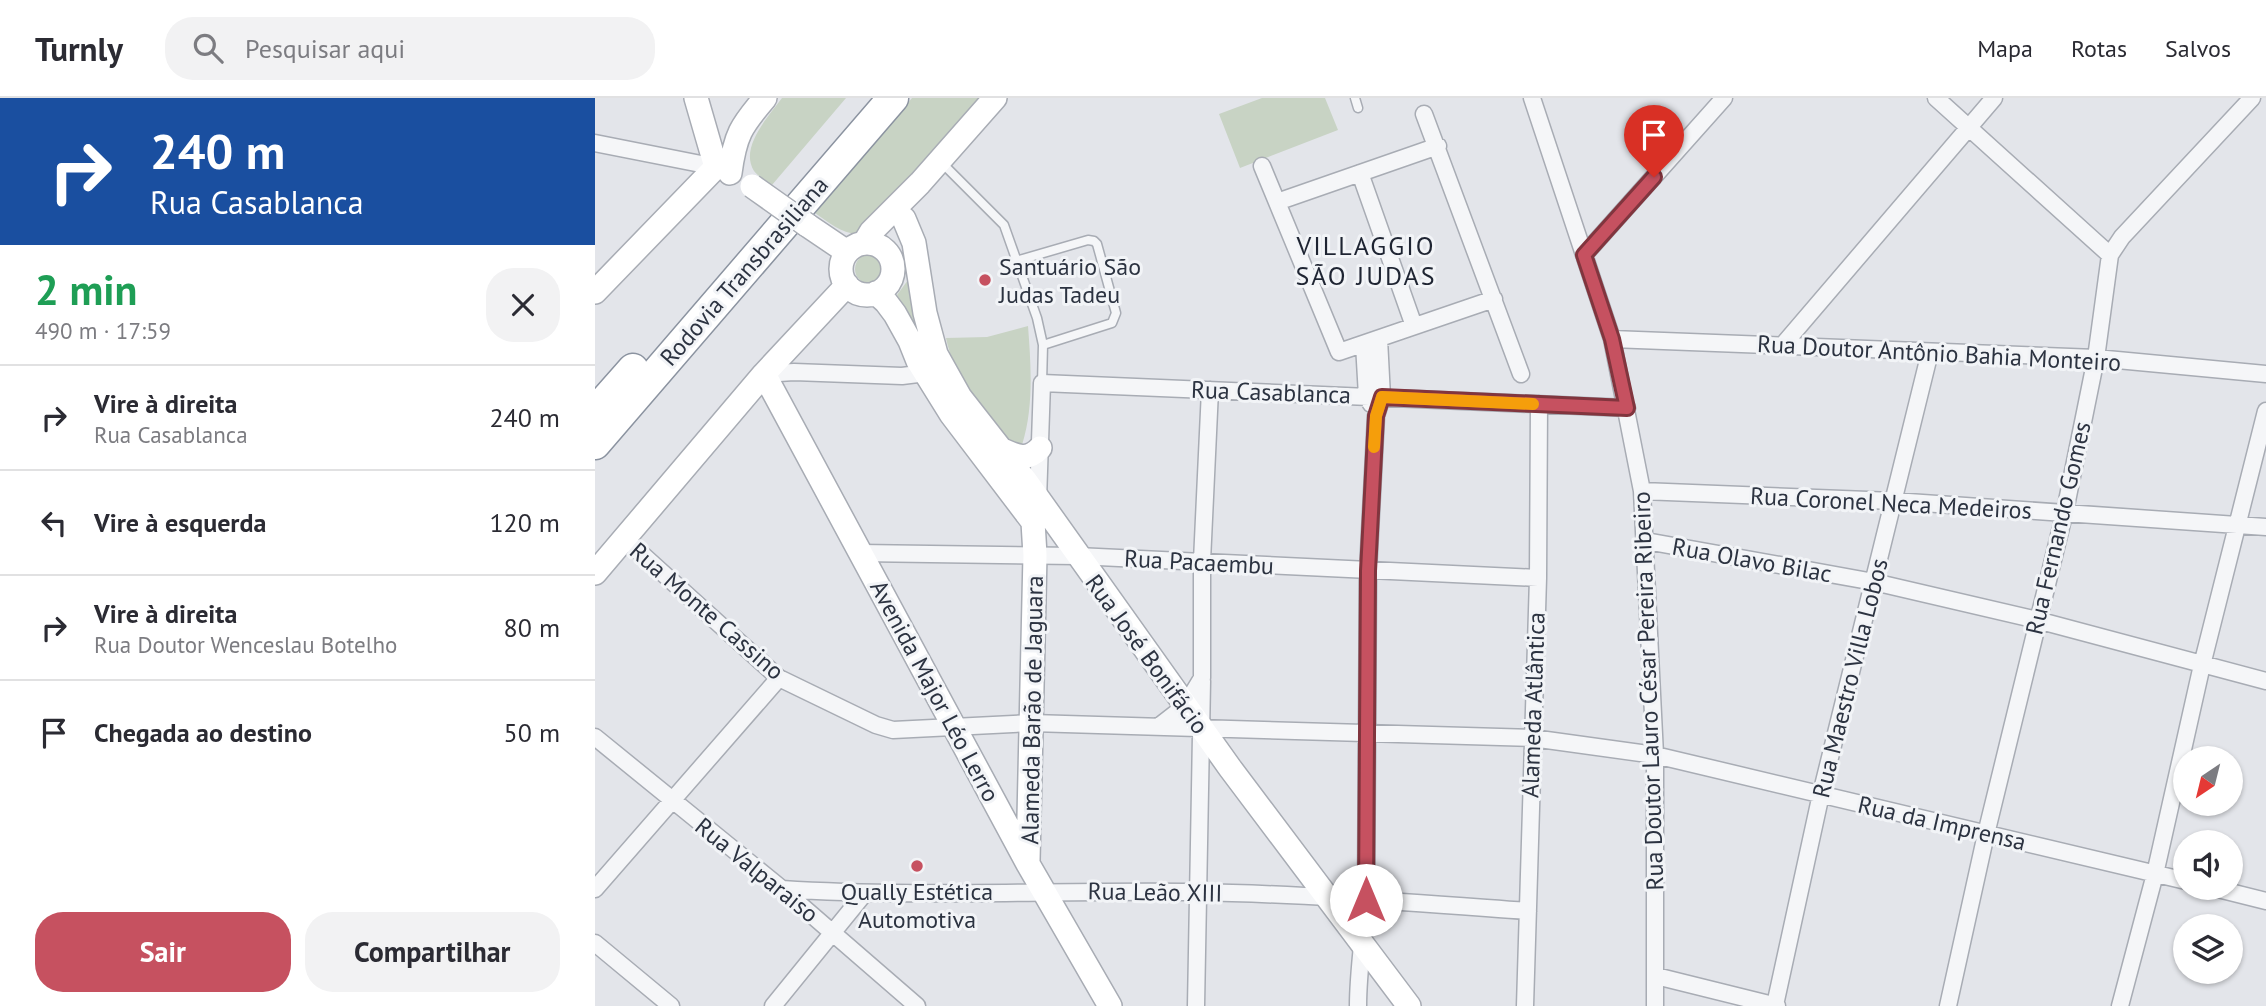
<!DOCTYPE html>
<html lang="pt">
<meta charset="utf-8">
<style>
body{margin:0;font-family:"PT Sans",sans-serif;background:#f2f2f3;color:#2b2b33;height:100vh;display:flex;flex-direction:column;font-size:26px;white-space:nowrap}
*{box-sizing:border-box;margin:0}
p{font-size:23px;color:#7c7c81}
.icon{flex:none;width:38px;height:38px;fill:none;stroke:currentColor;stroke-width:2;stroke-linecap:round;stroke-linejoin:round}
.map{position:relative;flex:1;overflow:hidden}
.details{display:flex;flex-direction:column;background:#fff;width:595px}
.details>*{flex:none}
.hud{background:#1a4fa0;color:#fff;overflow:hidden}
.needle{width:46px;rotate:215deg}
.tools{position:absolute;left:1578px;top:648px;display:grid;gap:14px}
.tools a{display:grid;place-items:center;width:70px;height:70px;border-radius:50%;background:#fff;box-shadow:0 2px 5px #0004;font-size:35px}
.pin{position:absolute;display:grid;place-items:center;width:60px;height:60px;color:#fff;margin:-72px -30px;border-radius:50% 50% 50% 0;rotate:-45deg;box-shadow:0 0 7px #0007}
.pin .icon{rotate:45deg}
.me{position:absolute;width:77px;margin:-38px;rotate:0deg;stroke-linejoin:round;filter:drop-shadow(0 0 5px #0008)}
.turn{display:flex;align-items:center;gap:24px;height:147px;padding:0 35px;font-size:32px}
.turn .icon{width:91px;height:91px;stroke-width:2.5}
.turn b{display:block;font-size:49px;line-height:60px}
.round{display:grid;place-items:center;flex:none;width:74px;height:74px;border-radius:28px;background:#f2f2f3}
.head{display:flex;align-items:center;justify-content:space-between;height:119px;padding:0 35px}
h1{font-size:42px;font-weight:600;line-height:52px;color:#1e9e55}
.primary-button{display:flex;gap:14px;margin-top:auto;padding:14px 35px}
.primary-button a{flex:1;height:80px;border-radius:28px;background:#c65160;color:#fff;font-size:28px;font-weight:600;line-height:80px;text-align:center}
.primary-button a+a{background:#f2f2f3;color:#2b2b33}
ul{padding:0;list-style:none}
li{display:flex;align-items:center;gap:21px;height:105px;padding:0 35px;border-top:2px solid #e1e1e2}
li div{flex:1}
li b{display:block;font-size:26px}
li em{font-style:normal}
header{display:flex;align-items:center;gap:42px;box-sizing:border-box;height:98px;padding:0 35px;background:#fff;border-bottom:2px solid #e1e1e2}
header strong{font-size:33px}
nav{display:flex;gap:38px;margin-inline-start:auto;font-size:24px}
.search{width:490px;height:63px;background:#f2f2f3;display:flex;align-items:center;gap:18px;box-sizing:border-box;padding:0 24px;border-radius:28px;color:#7c7c81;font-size:26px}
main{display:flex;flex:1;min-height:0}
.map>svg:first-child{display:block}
</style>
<header>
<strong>Turnly</strong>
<div class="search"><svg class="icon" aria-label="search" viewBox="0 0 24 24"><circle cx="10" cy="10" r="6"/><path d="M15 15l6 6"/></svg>Pesquisar aqui</div>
<nav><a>Mapa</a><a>Rotas</a><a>Salvos</a></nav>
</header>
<main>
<section class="details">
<div class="hud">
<div class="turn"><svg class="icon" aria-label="right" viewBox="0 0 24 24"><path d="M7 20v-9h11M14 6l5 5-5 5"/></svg><div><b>240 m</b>Rua Casablanca</div></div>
</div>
<div class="head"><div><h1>2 min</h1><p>490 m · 17:59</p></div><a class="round"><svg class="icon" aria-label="close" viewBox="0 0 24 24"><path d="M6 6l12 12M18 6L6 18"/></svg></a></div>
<ul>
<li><svg class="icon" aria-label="right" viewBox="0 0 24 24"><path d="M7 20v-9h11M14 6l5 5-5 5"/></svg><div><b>Vire à direita</b><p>Rua Casablanca</p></div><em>240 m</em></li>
<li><svg class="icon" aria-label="left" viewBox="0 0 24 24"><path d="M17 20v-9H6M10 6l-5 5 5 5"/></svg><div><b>Vire à esquerda</b></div><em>120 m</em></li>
<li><svg class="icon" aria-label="right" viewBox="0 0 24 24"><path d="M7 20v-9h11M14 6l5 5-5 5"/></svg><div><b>Vire à direita</b><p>Rua Doutor Wenceslau Botelho</p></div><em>80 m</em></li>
<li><svg class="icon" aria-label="arrive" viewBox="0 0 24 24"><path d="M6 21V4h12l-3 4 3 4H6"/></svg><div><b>Chegada ao destino</b></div><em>50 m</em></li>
</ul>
<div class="primary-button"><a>Sair</a><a>Compartilhar</a></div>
</section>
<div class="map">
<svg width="1671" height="908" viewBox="0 0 1671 908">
<rect width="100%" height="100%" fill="#e3e5ea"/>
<path fill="#c8d3c4" d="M187 0H251L177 87C171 83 163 78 159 73 144 49 174 18 187 0Z
M317 0H392L269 135C250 139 235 125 220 115Z
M667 0H730L743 32 645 70 624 16Z
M260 171a15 15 0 1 1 30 0a15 15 0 1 1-30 0Z
M313 182 320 194 332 232 321 237 322 233 302 197Z
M433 228C436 267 439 309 427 347L423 349 414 345C390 312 359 281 351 240L392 239Z"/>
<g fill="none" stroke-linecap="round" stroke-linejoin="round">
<g stroke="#a8acb4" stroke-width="11">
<path id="lane" d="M760 0 763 10
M347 65 409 127 442 220 448 247 447 285
M421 163 493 142 499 143 502 146 521 215 517 225 448 247"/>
</g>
<g stroke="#a8acb4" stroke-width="19">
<path id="street" d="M937 0 1017 241 1047 393 1060 657V908
M1341 0 1515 157
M829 16 926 276
M0 45 121 69
M667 68 744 254 899 201
M765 75 819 228
M682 104 843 48
M989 157 1129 0
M1017 241 1501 260 1671 276
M769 246 772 298 776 306
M1187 248 1399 0
M169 276 199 274 307 278 323 276 333 266
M1047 393 1299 403 1671 429
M443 402 447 285 1032 310
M29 440 184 580 281 627 298 632 437 625 937 640 1060 657 1591 783
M1051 443 1279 484 1442 522 1671 583
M265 455 482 458 943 480
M563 629 590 608 607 580V463L615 292
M0 639 187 791 322 908
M1615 789 1671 803
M0 791 184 580
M187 791C325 800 463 792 600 794 711 796 822 805 933 813
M0 845 76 908
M1061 878 1182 908
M1180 907 1226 696 1335 254
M178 908 269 796
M601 908 607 583
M763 908C763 872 769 838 771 802L773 473 781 318 787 299 784 241
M930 908 943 480 944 306
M1353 908 1391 736 1470 413 1501 260 1515 157 1527 139 1657 0
M1525 908 1560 776 1607 567 1671 313"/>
</g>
<g stroke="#a8acb4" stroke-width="26">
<path id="secondary" d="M101 0 121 69
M135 75C140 37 146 28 170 0
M309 121 319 145 330 215 341 256 365 299 430 382 635 670 814 908
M212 127 252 154
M270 144 276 134 325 85 400 0
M246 171a26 26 0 1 1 52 0a26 26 0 1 1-52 0Z
M0 194 121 69
M281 195 291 204 300 216 315 243 323 263 356 316 438 424 440 457 433 763
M169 276 433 766 515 908
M405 351C421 358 432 364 445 350
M0 475 169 276 252 187"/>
</g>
<g stroke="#8b93a0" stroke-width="33">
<path id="highway" d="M0 314 38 271
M0 346 298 0"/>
</g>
<use href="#lane" stroke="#f5f6f8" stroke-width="8"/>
<use href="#street" stroke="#f5f6f8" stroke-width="16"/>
<use href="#secondary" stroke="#fff" stroke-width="23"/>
<use href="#highway" stroke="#fff" stroke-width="30"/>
<g stroke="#a8acb4" stroke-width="26" stroke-linecap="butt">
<path id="secondary-bridge" d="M157 88 212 127"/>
</g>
<use href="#secondary-bridge" stroke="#fff" stroke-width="23"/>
</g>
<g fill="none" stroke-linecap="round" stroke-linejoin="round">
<g stroke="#81353e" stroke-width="18">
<path id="route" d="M771 802 773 473 781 318 787 299 1032 310 1017 241 989 157 1059 79"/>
</g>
<use href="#route" stroke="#c65160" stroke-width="12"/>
<path stroke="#f59e0b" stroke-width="12" d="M779 349 781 318 787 299 938 306"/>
</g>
<g fill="#c65160" stroke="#f2f4f7" stroke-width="2.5">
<circle cx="390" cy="182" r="7"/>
<circle cx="322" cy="768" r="7"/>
</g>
<g text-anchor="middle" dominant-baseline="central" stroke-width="6" stroke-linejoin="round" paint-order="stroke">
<g font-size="24" fill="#2c3341" stroke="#f2f4f7" text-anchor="start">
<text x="404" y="168">Santuário São<tspan x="404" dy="28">Judas Tadeu</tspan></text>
<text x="322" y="793" text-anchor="middle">Qually Estética<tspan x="322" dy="28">Automotiva</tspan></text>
</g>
<g font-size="24" fill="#2c3341" stroke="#f2f4f7">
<text transform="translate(149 173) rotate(-49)">Rodovia Transbrasiliana</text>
<text transform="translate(1344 255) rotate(3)">Rua Doutor Antônio Bahia Monteiro</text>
<text transform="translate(676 294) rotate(2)">Rua Casablanca</text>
<text transform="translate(1296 405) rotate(3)">Rua Coronel Neca Medeiros</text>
<text transform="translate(1463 430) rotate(-77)">Rua Fernando Gomes</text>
<text transform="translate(1157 462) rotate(10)">Rua Olavo Bilac</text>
<text transform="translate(604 464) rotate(3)">Rua Pacaembu</text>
<text transform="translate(112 513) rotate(41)">Rua Monte Cassino</text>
<text transform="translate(552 556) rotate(54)">Rua José Bonifácio</text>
<text transform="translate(1255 580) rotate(-76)">Rua Maestro Villa Lobos</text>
<text transform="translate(340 593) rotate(62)">Avenida Major Léo Lerro</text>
<text transform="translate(1053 593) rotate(-92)">Rua Doutor Lauro César Pereira Ribeiro</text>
<text transform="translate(938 607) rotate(-88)">Alameda Atlântica</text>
<text transform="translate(437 612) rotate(-89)">Alameda Barão de Jaguara</text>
<text transform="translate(1347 725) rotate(13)">Rua da Imprensa</text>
<text transform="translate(162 772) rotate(39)">Rua Valparaiso</text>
<text transform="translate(560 794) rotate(1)">Rua Leão XIII</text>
</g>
<g font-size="26" letter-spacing="2" fill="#1e2432" stroke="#f2f4f7">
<text x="771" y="147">VILLAGGIO<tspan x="771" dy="30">SÃO JUDAS</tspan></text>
</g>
</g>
</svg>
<div class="tools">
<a><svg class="needle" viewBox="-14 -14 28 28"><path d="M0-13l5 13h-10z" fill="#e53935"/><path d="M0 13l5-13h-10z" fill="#7c7c81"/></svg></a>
<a><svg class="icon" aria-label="sound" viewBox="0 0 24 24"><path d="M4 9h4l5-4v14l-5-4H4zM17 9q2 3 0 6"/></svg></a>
<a><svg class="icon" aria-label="layers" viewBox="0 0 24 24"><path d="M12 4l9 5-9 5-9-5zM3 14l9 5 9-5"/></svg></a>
</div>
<div class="pin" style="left:1059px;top:79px;background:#d93025"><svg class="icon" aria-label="arrive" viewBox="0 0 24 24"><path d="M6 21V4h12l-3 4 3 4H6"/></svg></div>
<svg class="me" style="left:771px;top:802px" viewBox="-20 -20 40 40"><circle r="19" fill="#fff"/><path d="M0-13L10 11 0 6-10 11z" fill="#c65160"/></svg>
</div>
</main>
